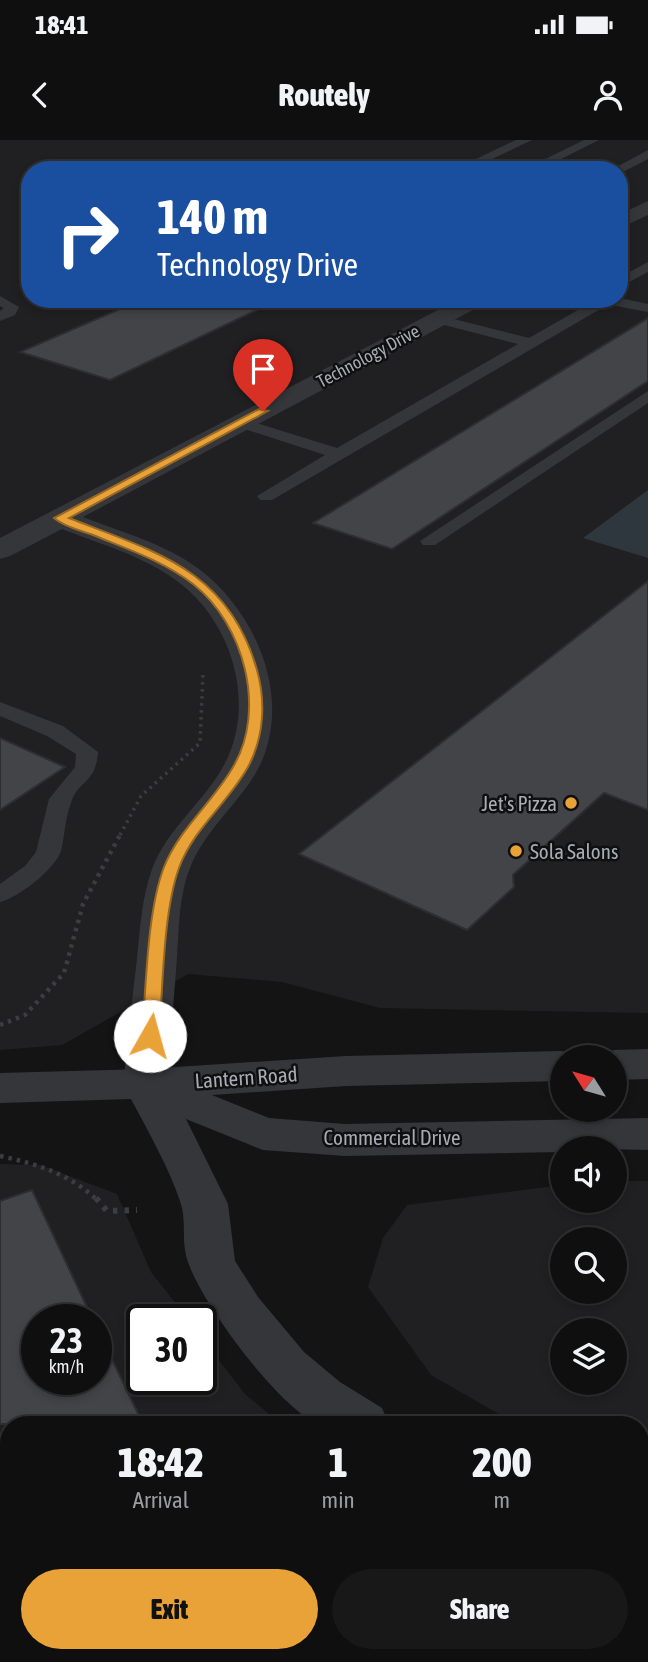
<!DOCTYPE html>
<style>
body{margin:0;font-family:"Asap Condensed",sans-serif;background:#181819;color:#f1f3f6;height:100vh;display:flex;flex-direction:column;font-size:26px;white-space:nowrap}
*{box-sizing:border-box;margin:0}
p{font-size:23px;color:#9b9c9f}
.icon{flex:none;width:38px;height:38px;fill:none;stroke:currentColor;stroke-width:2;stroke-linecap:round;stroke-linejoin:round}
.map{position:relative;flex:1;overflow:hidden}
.details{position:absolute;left:0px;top:1276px;width:649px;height:247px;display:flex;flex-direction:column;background:#0f0f10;border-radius:28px 28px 0 0;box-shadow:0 4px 10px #0003,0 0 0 2px #2f2f30}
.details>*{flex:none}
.banner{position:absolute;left:21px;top:21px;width:607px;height:147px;border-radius:28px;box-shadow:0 4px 10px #0003,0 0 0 2px #2f2f30;background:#1a4fa0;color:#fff;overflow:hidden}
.needle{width:46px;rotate:307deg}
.buttons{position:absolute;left:550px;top:905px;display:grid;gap:14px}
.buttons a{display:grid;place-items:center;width:77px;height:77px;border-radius:50%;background:#0f0f10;box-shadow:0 4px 10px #0003,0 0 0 2px #2f2f30;font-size:35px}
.speed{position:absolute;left:21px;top:1164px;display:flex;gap:14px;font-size:35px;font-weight:700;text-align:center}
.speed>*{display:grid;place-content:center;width:91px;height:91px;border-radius:50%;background:#0f0f10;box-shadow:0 4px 10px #0003,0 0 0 2px #2f2f30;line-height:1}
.speed small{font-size:18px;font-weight:400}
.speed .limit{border:4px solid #111;border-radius:10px;background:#fff;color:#111}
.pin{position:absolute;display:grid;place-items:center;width:60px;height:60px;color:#fff;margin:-72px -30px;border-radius:50% 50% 50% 0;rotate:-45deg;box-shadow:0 0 7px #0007}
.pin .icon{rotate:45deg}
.me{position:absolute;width:77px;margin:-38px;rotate:7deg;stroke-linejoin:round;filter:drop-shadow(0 0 5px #0008)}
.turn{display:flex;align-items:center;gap:24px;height:147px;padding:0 21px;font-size:32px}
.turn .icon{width:91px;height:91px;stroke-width:2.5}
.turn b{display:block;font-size:49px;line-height:60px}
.eta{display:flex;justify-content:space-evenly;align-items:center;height:119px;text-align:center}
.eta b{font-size:42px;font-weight:800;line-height:49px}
.button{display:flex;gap:14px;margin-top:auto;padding:14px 21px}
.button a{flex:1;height:80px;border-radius:42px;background:#e9a238;color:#111;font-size:28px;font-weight:800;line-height:80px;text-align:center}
.button a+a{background:#181819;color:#f1f3f6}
.status{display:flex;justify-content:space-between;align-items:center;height:49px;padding:0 35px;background:#0f0f10;direction:ltr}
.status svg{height:19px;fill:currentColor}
header{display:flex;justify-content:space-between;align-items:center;height:91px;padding:0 21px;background:#0f0f10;font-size:32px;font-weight:800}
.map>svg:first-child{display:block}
</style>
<div class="status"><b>18:41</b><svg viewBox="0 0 49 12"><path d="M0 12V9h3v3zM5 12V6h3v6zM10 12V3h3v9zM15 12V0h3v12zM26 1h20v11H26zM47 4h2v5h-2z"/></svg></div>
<header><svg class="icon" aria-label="back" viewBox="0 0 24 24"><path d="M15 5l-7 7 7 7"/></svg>Routely<svg class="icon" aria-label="person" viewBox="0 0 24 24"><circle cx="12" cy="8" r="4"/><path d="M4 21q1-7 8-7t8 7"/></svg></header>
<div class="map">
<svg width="648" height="1522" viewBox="0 0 648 1522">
<rect width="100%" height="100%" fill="#141415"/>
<path fill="#202022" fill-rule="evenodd" d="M0 0H648V873L380 868 282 842 188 834 62 905 0 910ZM30 30H620V159H30Z
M0 1024 40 1025 117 1054 151 1132 188 1179 142 1180V1239H201V1197L245 1254 281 1284H9V1514H634L647 1522H0ZM37 1180H96V1239H37Z
M614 1041H648V1362L641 1357 640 1284H516L431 1235 368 1147 383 1098 407 1065 562 1045V1060H614ZM614 1099V1152H562V1099ZM562 1190H614V1242H562Z"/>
<path fill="#2e373d" d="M648 350V418L583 398Z"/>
<path fill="#434448" stroke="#2e2e31" stroke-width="2" d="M143 159H280L110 240 20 212Z
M648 178V241L392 409 313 383Z
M648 441V670L604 653 513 735 514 747 467 790 299 714Z
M0 598 65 627 0 670Z
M32 1050 93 1180H37V1239H96V1186L143 1284H0V1061Z"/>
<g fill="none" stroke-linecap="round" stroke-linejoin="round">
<path stroke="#3b3d41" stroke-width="3.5" stroke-dasharray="2.5 4.5" stroke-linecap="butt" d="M120 695 141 656 200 603 203 533"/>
<path stroke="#3b3d41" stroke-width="4.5" stroke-dasharray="3.5 5" stroke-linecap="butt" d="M0 885 25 875 64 833 83 764 121 693
M0 1016C37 1024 70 1034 97 1060"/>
<path stroke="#3b3d41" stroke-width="6" stroke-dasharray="4.5 7" stroke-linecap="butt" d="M96 1058 107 1071 137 1070"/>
<path fill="#35363a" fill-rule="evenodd" d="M516 0H532L469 30H453Z
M584 0H599L539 30H523Z
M648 10V19L621 33 620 30H611Z
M648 122V132L620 147V137Z
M0 156 19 167 15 175 0 181V171L4 168 0 166Z
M620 158 648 164V172L611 165 602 168 272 360H260L257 356 325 315 235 286 233 283 235 280H247L337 308 518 204 433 182 431 179 433 176 438 175 529 198 592 162Z
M648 251V263L435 405H423L420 401Z
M0 562 63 586 98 612C96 644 78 640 71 663 65 678 65 695 61 711 55 729 18 758 0 762V744L25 726 36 712 49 659 75 627 76 614 47 596 0 576Z"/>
<path fill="#35363a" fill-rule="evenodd" d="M648 61V75L620 88V74Z
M459 159H487L484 164 83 377C121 392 166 404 199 429 257 473 293 559 259 627 240 663 205 689 190 728 179 755 179 788 177 817 174 859 170 902 167 944L160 955 145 959 130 955 123 944C128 902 132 860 137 818 140 788 142 757 152 729 167 689 204 662 224 625 257 564 232 481 177 441 144 416 100 404 62 389L10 416 0 419V398Z
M345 1514H406L403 1522H341Z"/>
<path fill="#35363a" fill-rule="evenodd" d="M648 909V939L614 940V917H597L614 910Z
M562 911 578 917H562V941L346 946 212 955 269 978 345 984 648 978V1010L562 1008V1012L345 1016 263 1010 186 979 228 1064 235 1121 258 1157 304 1212 340 1242 382 1268 389 1284C374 1284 331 1288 319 1284 279 1269 199 1160 187 1119 181 1100 187 1080 180 1061 168 1026 149 993 131 959L0 963V933L145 929 346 916Z
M640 1421 648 1424V1478L640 1475Z"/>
</g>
<path fill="#e9a238" stroke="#976924" stroke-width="2" d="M259 269 268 271 69 378C156 412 229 430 257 530 266 562 264 597 248 627 228 663 193 689 179 728 163 772 163 848 159 896L150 902 142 896C146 848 147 771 164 727 179 689 213 662 233 627 267 570 244 484 193 444 163 421 127 409 93 395 80 390 64 387 54 378Z"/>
<g fill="#e9a238" stroke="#0f0f10" stroke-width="2.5">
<circle cx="571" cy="663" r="7"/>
<circle cx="516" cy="711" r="7"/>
</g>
<g text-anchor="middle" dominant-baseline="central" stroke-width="5" stroke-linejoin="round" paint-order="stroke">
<g font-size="18" fill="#a6acb5" stroke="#0f0f10">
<text transform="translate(368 216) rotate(-28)">Technology Drive</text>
</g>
<g font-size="21" fill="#a6acb5" stroke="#0f0f10" text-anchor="end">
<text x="557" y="663">Jet's Pizza</text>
<text x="530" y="711" text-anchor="start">Sola Salons</text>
</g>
<g font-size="21" fill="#a6acb5" stroke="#0f0f10">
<text transform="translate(246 937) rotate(-4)">Lantern Road</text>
<text x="392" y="997">Commercial Drive</text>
</g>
</g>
</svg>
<div class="buttons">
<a><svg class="needle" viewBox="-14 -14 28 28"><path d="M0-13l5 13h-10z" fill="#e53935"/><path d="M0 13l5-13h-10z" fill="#9b9c9f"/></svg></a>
<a><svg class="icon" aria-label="sound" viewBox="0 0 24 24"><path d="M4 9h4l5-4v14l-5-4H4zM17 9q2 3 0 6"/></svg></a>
<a><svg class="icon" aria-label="search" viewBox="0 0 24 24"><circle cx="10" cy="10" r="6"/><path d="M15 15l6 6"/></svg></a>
<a><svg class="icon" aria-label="layers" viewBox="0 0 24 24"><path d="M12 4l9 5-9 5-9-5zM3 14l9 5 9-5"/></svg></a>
</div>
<div class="speed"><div>23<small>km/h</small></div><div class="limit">30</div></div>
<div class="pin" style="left:263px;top:271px;background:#d93025"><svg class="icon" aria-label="arrive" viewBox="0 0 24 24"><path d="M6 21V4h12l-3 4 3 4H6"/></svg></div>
<svg class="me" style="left:150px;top:896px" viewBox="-20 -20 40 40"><circle r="19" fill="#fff"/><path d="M0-13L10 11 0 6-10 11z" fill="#e9a238"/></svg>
<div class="banner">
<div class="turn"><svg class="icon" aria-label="right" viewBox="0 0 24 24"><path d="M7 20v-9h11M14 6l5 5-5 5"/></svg><div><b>140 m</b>Technology Drive</div></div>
</div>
<section class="details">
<div class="eta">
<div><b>18:42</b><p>Arrival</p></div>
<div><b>1</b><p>min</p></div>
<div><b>200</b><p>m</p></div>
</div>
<div class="button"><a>Exit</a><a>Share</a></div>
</section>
</div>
